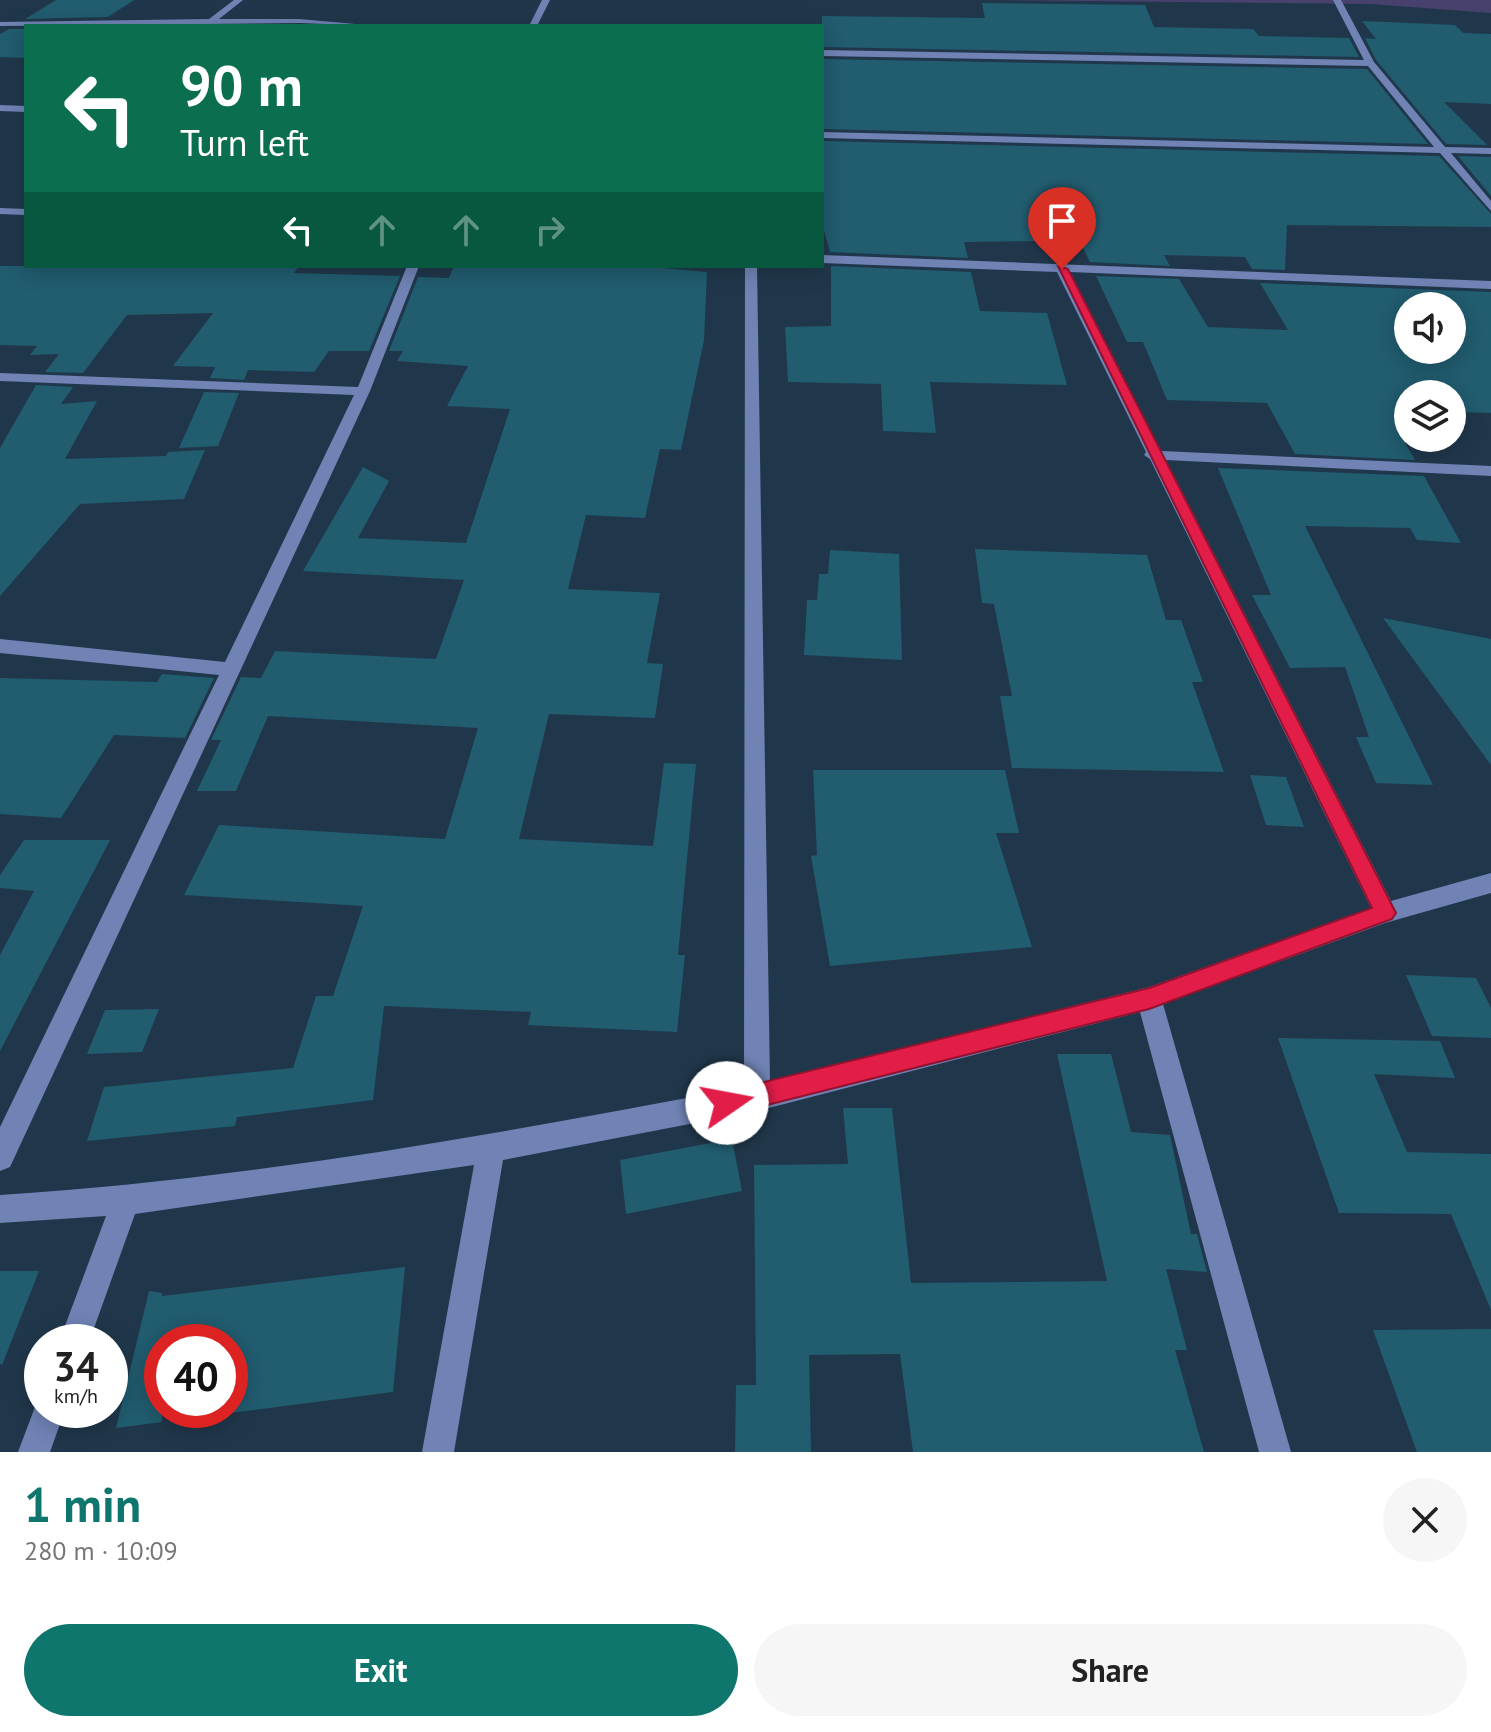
<!DOCTYPE html>
<meta charset="utf-8">
<style>
body{margin:0;font-family:"PT Sans",sans-serif;background:#f6f6f6;color:#222;height:100vh;display:flex;flex-direction:column;font-size:30px;white-space:nowrap}
*{box-sizing:border-box;margin:0}
p{font-size:26px;color:#767676}
.icon{flex:none;width:44px;height:44px;fill:none;stroke:currentColor;stroke-width:2;stroke-linecap:round;stroke-linejoin:round}
.map{position:relative;height:1452px;overflow:hidden}
.panel{display:flex;flex-direction:column;background:#fff;flex:1}
.panel>*{flex:none}
.banner{position:absolute;left:24px;top:24px;width:800px;height:244px;border-radius:0px;box-shadow:0 4px 20px #0003;background:#0b6e4f;color:#fff;overflow:hidden}
.tools{position:absolute;left:1394px;top:292px;display:grid;gap:16px}
.tools a{display:grid;place-items:center;width:72px;height:72px;border-radius:50%;background:#fff;box-shadow:0 4px 20px #0003;font-size:40px}
.speed{position:absolute;left:24px;top:1324px;display:flex;gap:16px;font-size:40px;font-weight:700;text-align:center}
.speed>*{display:grid;place-content:center;width:104px;height:104px;border-radius:50%;background:#fff;box-shadow:0 4px 20px #0003;line-height:1}
.speed small{font-size:20px;font-weight:400}
.speed .limit{border:12px solid #d22;background:#fff;color:#111}
.pin{position:absolute;display:grid;place-items:center;width:68px;height:68px;color:#fff;margin:-82px -34px;border-radius:50% 50% 50% 0;rotate:-45deg;box-shadow:0 0 8px #0007}
.pin .icon{rotate:45deg}
.me{position:absolute;width:88px;margin:-44px;rotate:78deg;stroke-linejoin:round;filter:drop-shadow(0 0 6px #0008)}
.turn{display:flex;align-items:center;gap:28px;height:168px;padding:0 24px;font-size:36px}
.turn .icon{width:104px;height:104px;stroke-width:2.5}
.turn b{display:block;font-size:56px;line-height:68px}
.lanes{display:flex;align-items:center;height:76px;padding:0 24px;background:#0003;justify-content:center;gap:40px;direction:ltr}
.lanes .off{opacity:.35}
.round{display:grid;place-items:center;flex:none;width:84px;height:84px;border-radius:42px;background:#f6f6f6}
.headline{display:flex;align-items:center;justify-content:space-between;height:136px;padding:0 24px}
h1{font-size:48px;font-weight:600;line-height:60px;color:#0f766e}
.action{display:flex;gap:16px;margin-top:auto;padding:16px 24px}
.action a{flex:1;height:92px;border-radius:48px;background:#0f766e;color:#fff;font-size:32px;font-weight:600;line-height:92px;text-align:center}
.action a+a{background:#f6f6f6;color:#222}
.map>svg:first-child{display:block}
</style>
<div class="map">
<svg width="1491" height="1452" viewBox="0 0 1491 1452">
<rect width="100%" height="100%" fill="#20374b"/>
<path fill="#48416e" d="M998 0H1491V13L1371 4Z"/>
<path fill="#215c6f" fill-rule="evenodd" d="M56 0H134L108 17 25 19Z
M982 3 1145 5 1154 27 1253 29 1259 36 1349 38 1359 57 822 47V16L985 18Z
M1362 21 1455 25 1463 33 1491 34V104L1444 102 1487 145 1446 144 1376 60 1365 38 1376 39Z
M9 29H26V58L0 57V34Z
M822 59 1367 69 1428 144 822 129Z
M822 141 1439 156 1491 214V227L1287 225 1285 270 1252 269 1245 257 1164 255 1170 266 1090 262 1082 246H1043L1042 241 964 242 968 258 830 252 822 223Z
M1458 156 1491 157V196Z
M0 266H299L294 273 400 276 369 351H329L314 372 248 370 244 380 210 378 215 367 173 366 213 313 127 315 83 373 45 372 59 354 30 355 37 346 0 345Z
M454 266H641L707 272 704 340 681 450 660 449 645 518 586 515 568 589 660 593 647 663 663 664 655 718 549 714 519 839 653 846 664 763 696 764 678 955H685L677 1032 528 1025 531 1012 384 1006 373 1100 237 1117 235 1126 87 1141 104 1087 293 1068 316 996H333L363 906 184 895 219 825 445 839 478 728 268 716 236 791H197L221 740H211L241 677 261 678 275 651 436 659 464 580 303 571 363 467 389 481 358 538 466 543 510 409 447 406 468 366 397 361 403 351H389L418 277 449 278Z
M831 266 971 272 980 311 1047 313 1067 385 930 382 936 433 883 431 881 384 788 382 785 327 831 326Z
M1096 276 1179 279 1208 327 1288 330 1260 283 1491 292V413L1452 412V394H1408V438H1448L1452 444 1405 443 1415 460 1295 454 1267 403 1167 400 1143 342H1127ZM1408 306H1452V350H1408Z
M36 385 73 387 61 404 97 401 65 459 166 456 168 452 205 450 184 499 80 504 0 596V448Z
M204 392 239 393 218 446 179 448Z
M1218 468 1424 476 1461 543 1417 540 1410 528 1305 526 1433 785 1376 783 1356 737H1369L1345 667 1290 668 1252 595H1271Z
M975 549 1147 555 1166 620H1181L1203 682H1192L1224 772 1012 768 1000 696H1012L994 604 982 603Z
M830 550 899 554 902 660 804 655 807 600H817L819 574H828Z
M1383 618 1491 639V765Z
M162 674 214 678 185 738 114 735 61 818 0 814V678L157 682Z
M813 770H1005L1019 833H996L1032 947 830 966 811 856 817 855Z
M1250 775 1286 777 1304 827 1266 825Z
M24 840H110L0 1051V955L34 891 0 888V875Z
M1406 975 1476 978 1491 1008V1038L1432 1036Z
M159 1009 142 1052 87 1054 105 1010Z
M1278 1038 1440 1041 1455 1078 1374 1074 1407 1152 1491 1154V1310L1451 1214 1339 1213Z
M1057 1054H1111L1131 1132 1170 1135 1191 1234H1197L1207 1272 1166 1269 1187 1350H1175L1204 1452H913L900 1354 809 1355 811 1452H735L736 1385H756L754 1165 848 1164 843 1108H892L911 1283 1107 1281Z
M732 1139 742 1191 626 1214 620 1160Z
M405 1267 393 1392 230 1413V1342H162V1422L116 1428 149 1291 162 1293V1296Z
M0 1271H39L2 1365 0 1364Z
M1491 1329V1452H1417L1373 1330Z"/>
<g fill="none" stroke-linecap="round" stroke-linejoin="round">
<path fill="#7083b4" fill-rule="evenodd" d="M234 0H243L219 19H299L378 26 299 23 0 26V22L209 19Z
M542 0H550L537 26H529Z
M1333 0H1341L1374 62 1445 147 1491 148V154L1451 153 1491 201V211L1440 153 822 138V132L1434 147 1368 66 822 56V50L1364 60Z
M0 105 26 106V112L0 111Z
M0 208 26 209V215L0 214Z
M822 255 1491 281V289L1070 272 1161 451 1491 466V476L1166 460 1391 901 1491 873V893L1385 923 1163 1004 1291 1452H1259L1140 1012 757 1111 503 1160 454 1452H422L474 1165 135 1214 89 1342H59L106 1216 0 1223V1195C250 1179 498 1134 744 1087L745 266H757L770 1082 1149 987 1371 908 1150 459 1144 455 1146 452 1057 272 822 263Z
M407 266H419L370 391 10 1167 0 1171V1127L219 675 0 653V639L225 662 354 395 0 381V373L358 387Z
M42 1397V1410H65L50 1452H18L38 1399Z"/>
</g>
<path fill="#e11d48" stroke="#92132f" stroke-width="2" d="M1058 266 1068 269 1396 913 1392 919 1149 1009 727 1115 719 1112 715 1103 719 1095 727 1091 1149 988 1372 908Z"/>
</svg>
<div class="tools">
<a><svg class="icon" aria-label="sound" viewBox="0 0 24 24"><path d="M4 9h4l5-4v14l-5-4H4zM17 9q2 3 0 6"/></svg></a>
<a><svg class="icon" aria-label="layers" viewBox="0 0 24 24"><path d="M12 4l9 5-9 5-9-5zM3 14l9 5 9-5"/></svg></a>
</div>
<div class="speed"><div>34<small>km/h</small></div><div class="limit">40</div></div>
<div class="pin" style="left:1062px;top:269px;background:#d93025"><svg class="icon" aria-label="arrive" viewBox="0 0 24 24"><path d="M6 21V4h12l-3 4 3 4H6"/></svg></div>
<svg class="me" style="left:727px;top:1103px" viewBox="-20 -20 40 40"><circle r="19" fill="#fff"/><path d="M0-13L10 11 0 6-10 11z" fill="#e11d48"/></svg>
<div class="banner">
<div class="turn"><svg class="icon" aria-label="left" viewBox="0 0 24 24"><path d="M17 20v-9H6M10 6l-5 5 5 5"/></svg><div><b>90 m</b>Turn left</div></div>
<div class="lanes"><svg class="icon" aria-label="left" viewBox="0 0 24 24"><path d="M17 20v-9H6M10 6l-5 5 5 5"/></svg><svg class="icon off" aria-label="ahead" viewBox="0 0 24 24"><path d="M12 20V5M6 11l6-6 6 6"/></svg><svg class="icon off" aria-label="ahead" viewBox="0 0 24 24"><path d="M12 20V5M6 11l6-6 6 6"/></svg><svg class="icon off" aria-label="right" viewBox="0 0 24 24"><path d="M7 20v-9h11M14 6l5 5-5 5"/></svg></div>
</div>
</div>
<section class="panel">
<div class="headline"><div><h1>1 min</h1><p>280 m · 10:09</p></div><a class="round"><svg class="icon" aria-label="close" viewBox="0 0 24 24"><path d="M6 6l12 12M18 6L6 18"/></svg></a></div>
<div class="action"><a>Exit</a><a>Share</a></div>
</section>
